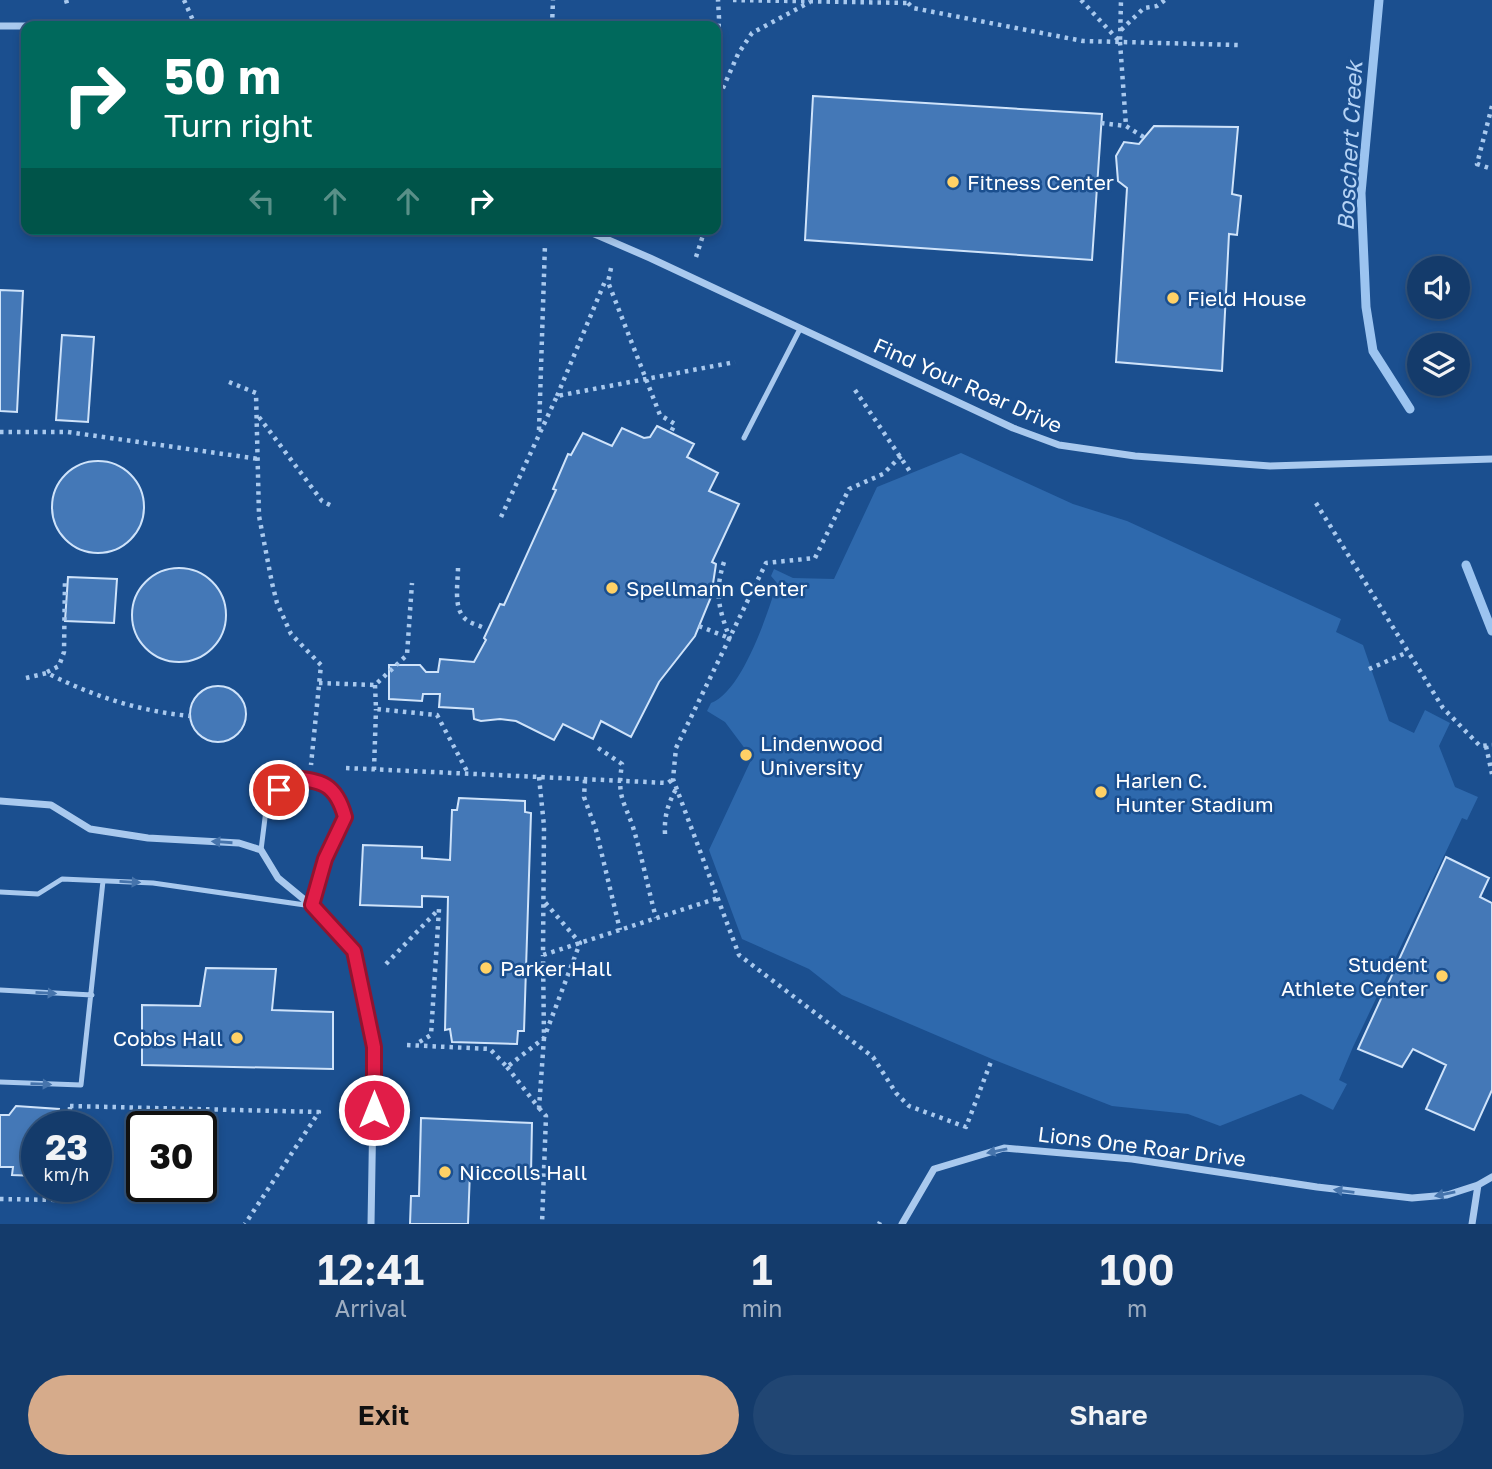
<!DOCTYPE html>
<style>
body{margin:0;font-family:"Golos Text",sans-serif;background:#214673;color:#f1f3f6;height:100vh;display:flex;flex-direction:column;font-size:26px;white-space:nowrap}
*{box-sizing:border-box;margin:0}
p{font-size:23px;color:#9dadc1}
.icon{flex:none;width:38px;height:38px;fill:none;stroke:currentColor;stroke-width:2;stroke-linecap:round;stroke-linejoin:round}
.map{position:relative;height:1224px;overflow:hidden}
.details{display:flex;flex-direction:column;background:#143b6b;flex:1}
.details>*{flex:none}
.hud{position:absolute;left:21px;top:21px;width:700px;height:214px;border-radius:14px;box-shadow:0 4px 10px #0003,0 0 0 2px #33557e;background:#00695c;color:#fff;overflow:hidden}
.controls{position:absolute;left:1407px;top:256px;display:grid;gap:14px}
.controls a{display:grid;place-items:center;width:63px;height:63px;border-radius:50%;background:#143b6b;box-shadow:0 4px 10px #0003,0 0 0 2px #33557e;font-size:35px}
.speed{position:absolute;left:21px;top:1111px;display:flex;gap:14px;font-size:35px;font-weight:700;text-align:center}
.speed>*{display:grid;place-content:center;width:91px;height:91px;border-radius:50%;background:#143b6b;box-shadow:0 4px 10px #0003,0 0 0 2px #33557e;line-height:1}
.speed small{font-size:18px;font-weight:400}
.speed .limit{border:4px solid #111;border-radius:10px;background:#fff;color:#111}
.pin{position:absolute;display:grid;place-items:center;width:60px;height:60px;color:#fff;margin:-30px;border:4px solid #fff;border-radius:50%;box-shadow:0 2px 7px #0007}
.me{position:absolute;width:77px;margin:-38px;rotate:0deg;stroke-linejoin:round;filter:drop-shadow(0 0 5px #0008)}
.turn{display:flex;align-items:center;gap:24px;height:147px;padding:0 28px;font-size:32px}
.turn .icon{width:91px;height:91px;stroke-width:2.5}
.turn b{display:block;font-size:49px;line-height:60px}
.lanes{display:flex;align-items:center;height:66px;padding:0 28px;background:#0003;justify-content:center;gap:35px;direction:ltr}
.lanes .off{opacity:.35}
.eta{display:flex;justify-content:space-evenly;align-items:center;height:119px;text-align:center}
.eta b{font-size:42px;font-weight:600;line-height:49px}
.action{display:flex;gap:14px;margin-top:auto;padding:14px 28px}
.action a{flex:1;height:80px;border-radius:42px;background:#d6ab8b;color:#111;font-size:28px;font-weight:600;line-height:80px;text-align:center}
.action a+a{background:#214673;color:#f1f3f6}
.map>svg:first-child{display:block}
</style>
<div class="map">
<svg width="1492" height="1224" viewBox="0 0 1492 1224">
<rect width="100%" height="100%" fill="#1b4f8f"/>
<path fill="#2e69ad" d="M961 453 1073 504 1127 521 1341 619 1336 632 1363 645 1389 721 1414 733 1425 710 1450 723 1439 746 1455 787 1478 797 1467 820 1462 818 1353 1047 1339 1080 1347 1084 1333 1110 1301 1094 1220 1126 1188 1114 1112 1106 992 1059 842 995 809 969 742 939 709 850 752 758 725 722 707 711 711 703C742 692 768 613 777 583L771 576 774 569 793 578 834 579 877 487Z"/>
<g fill="none" stroke-linecap="round" stroke-linejoin="round">
<path stroke="#9cc4f0" stroke-width="9" d="M1379 0 1361 193 1366 307 1373 351 1410 409
M1466 565 1492 631"/>
</g>
<path fill="#4478b7" stroke="#cfe3fa" stroke-width="2" d="M813 96 1102 114 1092 260 805 240Z
M1154 126 1238 127 1232 194 1241 196 1237 235 1229 234 1222 371 1116 362 1127 188 1118 181 1116 156 1124 142 1139 144Z
M0 290 23 291 17 412 0 411Z
M62 335 94 337 88 422 56 420Z
M657 426 694 444 687 457 718 473 709 491 739 504 712 562 716 564 711 597 695 636 659 682 631 737 601 721 593 739 563 724 554 740 516 721 500 719 481 721 474 719 473 709 439 707 440 694H423L422 701 389 699V665H420L426 672H438L440 659 474 662 486 640 484 638 500 604 504 605 556 490 553 489 568 454 571 455 583 433 612 446 622 428 644 438 650 437Z
M52 507a46 46 0 1 1 92 0a46 46 0 1 1-92 0Z
M132 615a47 47 0 1 1 94 0a47 47 0 1 1-94 0Z
M68 577 117 579 114 623 65 621Z
M190 714a28 28 0 1 1 56 0a28 28 0 1 1-56 0Z
M459 798 525 801V812L531 813 524 1031H518L517 1044 452 1042 450 1029 445 1030 448 897 422 896V907L360 905 363 845 422 847V858L450 860 452 810H457Z
M1446 857 1489 878 1480 897 1492 903V1090L1474 1130 1426 1109 1446 1065 1413 1049 1402 1067 1358 1049Z
M206 968 276 969 272 1010 333 1012V1069L142 1065V1005L200 1006Z
M16 1106 59 1109 58 1119 66 1120V1127H37V1176L12 1175 13 1167H0V1115H9Z
M421 1118 532 1123 531 1174 470 1171 468 1224H410L411 1196H419Z"/>
<g fill="none" stroke-linecap="round" stroke-linejoin="round">
<path stroke="#a9c9ee" stroke-width="4.5" stroke-dasharray="3.5 5" stroke-linecap="butt" d="M66 0 68 7
M184 0 195 25
M733 0 908 3 909 0
M1081 0 1120 42 1121 0
M908 3 913 8 1083 41 1239 45
M552 26 553 0
M1121 30 1144 8 1157 6 1165 0
M1120 42 1126 126
M716 95 719 18 718 0
M716 104 738 54 752 33 810 2
M1492 106 1477 164 1492 169
M1101 123 1126 126 1145 138
M696 257 705 229
M611 268 608 282 660 415 675 424 671 432
M229 382 256 393 259 516 272 583 277 603 291 634 321 665 311 765
M855 390 911 473
M557 396 606 279
M259 417 322 501 332 506
M539 430 545 244
M0 432H68L259 459
M901 456 883 474 849 489 815 558 766 563 676 748 673 779 739 955 873 1057 896 1093 909 1106 966 1127 992 1059
M1316 503 1443 708 1480 746 1492 745
M501 517 557 396 735 362
M724 562C714 593 719 609 730 639
M458 568C458 581 454 604 462 615 466 622 475 624 482 627
M699 626 729 638
M1369 669 1408 652
M47 672 59 666 64 652 65 579
M26 678 47 673C93 696 138 711 190 716
M319 683 375 685 407 655 412 583
M375 685 376 709 437 715 468 773
M1486 746 1492 774
M598 748 622 764C617 796 623 799 633 827 642 857 648 888 656 918
M346 768 668 783 673 779
M374 770 376 709
M539 777 544 826 543 955 718 898
M585 780 584 797 596 830 620 930
M665 834C664 816 668 804 676 789
M386 964 439 909 431 1035 416 1044
M407 1045 490 1049 507 1067 544 1038 580 943 543 900
M507 1067 539 1108 544 1038 543 955
M70 1106 319 1112 245 1224
M539 1108 546 1116 542 1224
M69 1127 70 1107
M0 1199 59 1200 63 1186
M879 1224 880 1222"/>
<path stroke="#a9c9ee" stroke-width="5" d="M744 438 800 329
M0 892 38 894 62 879 153 883 312 906 325 859 345 817C337 784 322 780 290 778L267 802 261 850
M0 990 92 995
M0 1082 81 1085 103 881"/>
<path stroke="#a9c9ee" stroke-width="7" d="M0 26H47
M583 229 650 258 1013 428 1059 445 1135 456 1270 466 1492 459
M0 801 51 805 90 829 148 838 239 843 261 850 278 878 312 906 353 951 374 1047 371 1224
M902 1224 934 1169 1004 1148 1132 1159 1317 1187 1412 1198 1447 1195 1478 1185 1492 1177
M1472 1224 1478 1185"/>
</g>
<defs><path id="oneway-solid" d="M-6-.8H1V-3.2L6.5 0L1 3.2V.8H-6Z" transform="scale(1.75)"/></defs>
<g fill="#4674ac">
<use href="#oneway-solid" transform="translate(222 842) rotate(-176)"/>
<use href="#oneway-solid" transform="translate(130 882) rotate(3)"/>
<use href="#oneway-solid" transform="translate(46 993) rotate(3)"/>
<use href="#oneway-solid" transform="translate(41 1084) rotate(2)"/>
<use href="#oneway-solid" transform="translate(997 1151) rotate(168)"/>
<use href="#oneway-solid" transform="translate(1344 1191) rotate(-173)"/>
<use href="#oneway-solid" transform="translate(1445 1194) rotate(169)"/>
</g>
<g fill="none" stroke-linecap="round" stroke-linejoin="round">
<g stroke="#92132f" stroke-width="18">
<path id="route" d="M279 790 290 778C322 780 336 784 345 817L325 859 312 905 354 951 374 1047V1110"/>
</g>
<use href="#route" stroke="#e11d48" stroke-width="12"/>
</g>
<g fill="#ffd166" stroke="#1b4f8f" stroke-width="2.5">
<circle cx="953" cy="182" r="7"/>
<circle cx="1173" cy="298" r="7"/>
<circle cx="612" cy="588" r="7"/>
<circle cx="746" cy="755" r="7"/>
<circle cx="1101" cy="792" r="7"/>
<circle cx="486" cy="968" r="7"/>
<circle cx="1442" cy="976" r="7"/>
<circle cx="237" cy="1038" r="7"/>
<circle cx="445" cy="1172" r="7"/>
</g>
<g text-anchor="middle" dominant-baseline="central" stroke-width="5" stroke-linejoin="round" paint-order="stroke">
<g font-size="21" fill="#fff" stroke="#1b4f8f" text-anchor="start">
<text x="967" y="182">Fitness Center</text>
<text x="1187" y="298">Field House</text>
<text x="626" y="588">Spellmann Center</text>
<text x="760" y="743">Lindenwood<tspan x="760" dy="24">University</tspan></text>
<text x="1115" y="780">Harlen C.<tspan x="1115" dy="24">Hunter Stadium</tspan></text>
<text x="1428" y="964" text-anchor="end">Student<tspan x="1428" dy="24">Athlete Center</tspan></text>
<text x="500" y="968">Parker Hall</text>
<text x="223" y="1038" text-anchor="end">Cobbs Hall</text>
<text x="459" y="1172">Niccolls Hall</text>
</g>
<g font-size="21" fill="#fff" stroke="#1b4f8f">
<text transform="translate(968 385) rotate(24)">Find Your Roar Drive</text>
<text transform="translate(1142 1146) rotate(7)">Lions One Roar Drive</text>
</g>
<g font-size="23" font-style="italic" fill="#b5d3f5" stroke="#1b4f8f">
<text transform="translate(1349 146) rotate(-87)">Boschert Creek</text>
</g>
</g>
</svg>
<div class="controls">
<a><svg class="icon" aria-label="sound" viewBox="0 0 24 24"><path d="M4 9h4l5-4v14l-5-4H4zM17 9q2 3 0 6"/></svg></a>
<a><svg class="icon" aria-label="layers" viewBox="0 0 24 24"><path d="M12 4l9 5-9 5-9-5zM3 14l9 5 9-5"/></svg></a>
</div>
<div class="speed"><div>23<small>km/h</small></div><div class="limit">30</div></div>
<div class="pin" style="left:279px;top:790px;background:#d93025"><svg class="icon" aria-label="arrive" viewBox="0 0 24 24"><path d="M6 21V4h12l-3 4 3 4H6"/></svg></div>
<svg class="me" style="left:374px;top:1110px" viewBox="-20 -20 40 40"><circle r="17" fill="#e11d48" stroke="#fff" stroke-width="3"/><path d="M0-11L8 9 0 5-8 9z" fill="#fff"/></svg>
<div class="hud">
<div class="turn"><svg class="icon" aria-label="right" viewBox="0 0 24 24"><path d="M7 20v-9h11M14 6l5 5-5 5"/></svg><div><b>50 m</b>Turn right</div></div>
<div class="lanes"><svg class="icon off" aria-label="left" viewBox="0 0 24 24"><path d="M17 20v-9H6M10 6l-5 5 5 5"/></svg><svg class="icon off" aria-label="ahead" viewBox="0 0 24 24"><path d="M12 20V5M6 11l6-6 6 6"/></svg><svg class="icon off" aria-label="ahead" viewBox="0 0 24 24"><path d="M12 20V5M6 11l6-6 6 6"/></svg><svg class="icon" aria-label="right" viewBox="0 0 24 24"><path d="M7 20v-9h11M14 6l5 5-5 5"/></svg></div>
</div>
</div>
<section class="details">
<div class="eta">
<div><b>12:41</b><p>Arrival</p></div>
<div><b>1</b><p>min</p></div>
<div><b>100</b><p>m</p></div>
</div>
<div class="action"><a>Exit</a><a>Share</a></div>
</section>
